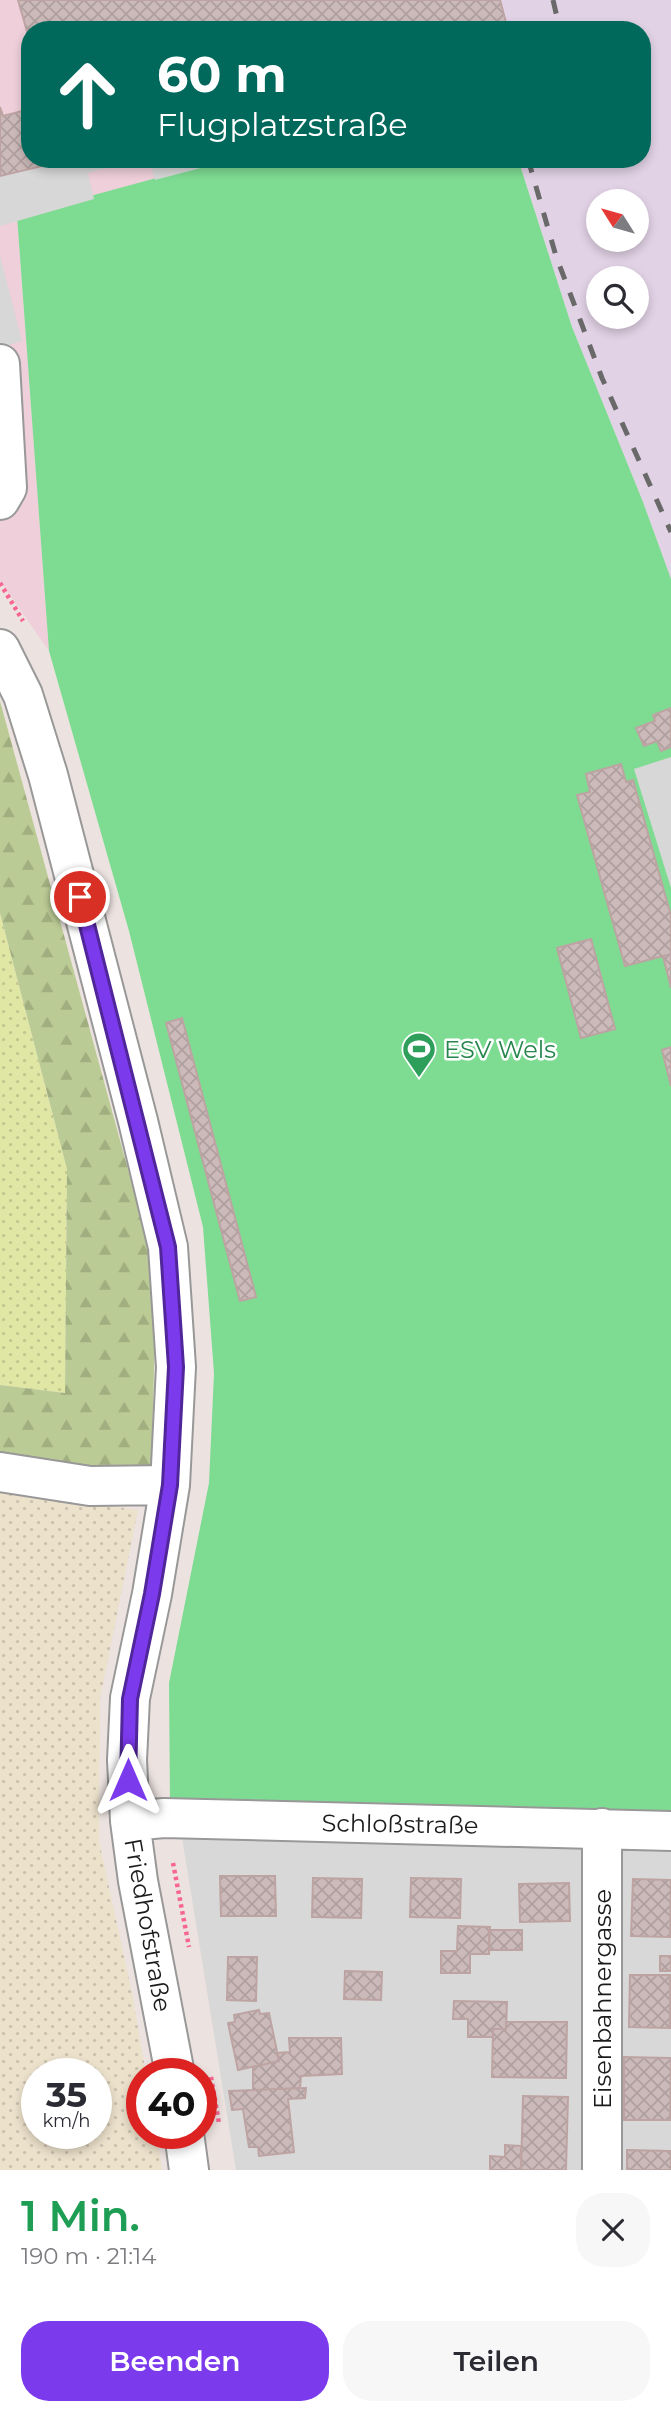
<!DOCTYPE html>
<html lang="de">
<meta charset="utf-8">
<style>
body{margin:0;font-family:Montserrat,sans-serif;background:#f7f7f7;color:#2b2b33;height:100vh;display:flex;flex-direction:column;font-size:26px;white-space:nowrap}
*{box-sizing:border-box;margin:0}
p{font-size:23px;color:#7c7c81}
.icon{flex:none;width:38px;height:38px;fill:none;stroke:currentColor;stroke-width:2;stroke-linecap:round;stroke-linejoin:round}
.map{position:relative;height:2170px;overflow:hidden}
.side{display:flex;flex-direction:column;background:#fff;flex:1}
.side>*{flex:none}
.guide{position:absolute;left:21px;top:21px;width:630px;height:147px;border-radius:28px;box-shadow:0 4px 10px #0003;background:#00695c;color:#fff;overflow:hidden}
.needle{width:46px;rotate:307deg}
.controls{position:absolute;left:586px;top:189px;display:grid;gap:14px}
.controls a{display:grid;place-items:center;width:63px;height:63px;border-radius:50%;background:#fff;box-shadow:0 4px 10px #0003;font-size:35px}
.speed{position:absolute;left:21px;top:2058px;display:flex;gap:14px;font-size:35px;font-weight:700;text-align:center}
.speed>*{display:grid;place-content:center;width:91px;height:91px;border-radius:50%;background:#fff;box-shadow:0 4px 10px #0003;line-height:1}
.speed small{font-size:18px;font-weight:400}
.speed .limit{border:10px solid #d22;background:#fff;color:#111}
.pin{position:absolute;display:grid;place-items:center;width:60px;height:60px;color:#fff;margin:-30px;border:4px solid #fff;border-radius:50%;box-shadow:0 2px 7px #0007}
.me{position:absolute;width:77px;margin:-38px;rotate:0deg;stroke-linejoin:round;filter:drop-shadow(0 0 5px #0008)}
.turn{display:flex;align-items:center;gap:24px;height:147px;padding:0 21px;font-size:32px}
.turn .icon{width:91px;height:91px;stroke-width:2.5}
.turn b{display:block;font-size:49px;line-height:60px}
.round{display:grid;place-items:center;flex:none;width:74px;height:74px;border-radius:28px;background:#f7f7f7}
.summary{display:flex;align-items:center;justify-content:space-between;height:119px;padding:0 21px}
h1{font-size:42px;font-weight:600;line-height:52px;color:#1e9e55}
.button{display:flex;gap:14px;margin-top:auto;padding:14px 21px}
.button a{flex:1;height:80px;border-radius:28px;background:#7c3aed;color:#fff;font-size:28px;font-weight:600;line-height:80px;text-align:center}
.button a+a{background:#f7f7f7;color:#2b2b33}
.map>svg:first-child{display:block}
</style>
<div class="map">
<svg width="671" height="2170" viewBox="0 0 671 2170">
<defs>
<pattern id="farmland-dots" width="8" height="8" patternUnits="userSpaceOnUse" patternTransform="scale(1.75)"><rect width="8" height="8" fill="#ece1cb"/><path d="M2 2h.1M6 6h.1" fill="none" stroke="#cac0ae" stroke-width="1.8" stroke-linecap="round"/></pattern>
<pattern id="grass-dots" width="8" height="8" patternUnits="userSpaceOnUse" patternTransform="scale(1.75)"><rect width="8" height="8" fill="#e0e7a5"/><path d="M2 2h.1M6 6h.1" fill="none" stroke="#c0c68d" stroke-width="1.8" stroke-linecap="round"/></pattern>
<pattern id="forest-firs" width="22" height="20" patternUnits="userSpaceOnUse" patternTransform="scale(1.75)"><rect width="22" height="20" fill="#bbcb95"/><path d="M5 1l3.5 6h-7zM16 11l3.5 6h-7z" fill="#a0ae80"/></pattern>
<pattern id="building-cross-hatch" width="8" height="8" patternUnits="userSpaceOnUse" patternTransform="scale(1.75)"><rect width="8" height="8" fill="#ccbaba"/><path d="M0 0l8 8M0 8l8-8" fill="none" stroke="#af9f9f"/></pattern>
</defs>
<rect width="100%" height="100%" fill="#ece3e0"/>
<path fill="#d9d8d8" d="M182 1838 671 1846V2170H236Z"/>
<path fill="#eecfda" d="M0 0H500L30 30V159H226L17 217 49 651 0 581Z"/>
<path fill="#e1d2e5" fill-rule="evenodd" d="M500 0H671V579L643 502 572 327 518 159H642V30H508ZM598 201H637V240H598ZM598 278H637V317H598Z"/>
<path fill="url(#farmland-dots)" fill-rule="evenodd" d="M0 1491 138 1510 100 1699 99 1841 132 1993 146 2074H142V2133H156L162 2170H0ZM37 2074H96V2133H37Z"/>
<path fill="url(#grass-dots)" d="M0 913 67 1169 65 1393 0 1385Z"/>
<path fill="url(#forest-firs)" d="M0 701 147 1239 155 1337 151 1476 0 1459V1385L65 1393 67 1169 0 913Z"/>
<path fill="#7edb92" d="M226 159H518L572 327 643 502 671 579V1813L170 1804 169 1683 209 1483 214 1373 203 1227 129 931 49 651 17 216Z"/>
<path fill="#d7d7d7" d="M69 159H139L88 173 94 199 0 226V176Z
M149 159H235L155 180Z
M0 256 22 341 0 348Z
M671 757V888L634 769Z"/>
<path fill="url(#building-cross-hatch)" stroke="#bda4a3" stroke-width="2" d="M18 0H500L508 30H30V42Z
M0 107 3 116 30 109V159L63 161 0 176Z
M671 708V747L661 751 657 741 644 746 636 728 655 721 653 715Z
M621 764 626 782 633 780 671 916V954L625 966 577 795 590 792 586 774Z
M591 939 615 1029 581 1038 557 948Z
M671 954V988L663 956Z
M182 1018 256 1297 240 1301 166 1023Z
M671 1047V1086L662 1050Z
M220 1876H275L276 1916H221Z
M313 1878 362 1879 361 1918 312 1917Z
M411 1878 461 1879 460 1918 410 1917Z
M633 1879 671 1880 670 1937 631 1936Z
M569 1883 570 1921 520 1922 519 1884Z
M458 1926 490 1927 489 1954H470V1973H441V1951H457Z
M489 1930H522V1950H489Z
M660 1956H671V1971H660Z
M228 1957H257L256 2001 227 2000Z
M345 1971 382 1972 381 2000 344 1999Z
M630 1975H670V2028L629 2027Z
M454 2001 507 2002 506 2029H493V2037H468V2019H453Z
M259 2010 260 2014 269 2013 279 2061 238 2070 228 2023 235 2022 234 2015Z
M506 2022H567L566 2078 492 2077 493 2029H506Z
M289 2038H341L342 2074 301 2076 300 2088 253 2090V2067L279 2061 277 2053 290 2052Z
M624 2057 671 2058 670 2120H624Z
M306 2088 305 2098 288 2099 294 2152 259 2156 258 2147H249L243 2109 232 2110 229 2091Z
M523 2096 568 2097 566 2170H521Z
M505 2145 521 2146V2170H490V2156L505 2157Z
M627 2150 671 2151V2170H627Z"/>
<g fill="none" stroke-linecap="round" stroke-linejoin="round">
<g stroke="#989898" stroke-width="42">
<path id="minor" d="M0 364 7 488 0 500
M0 649 23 695 48 775 138 1121 168 1247 176 1367 170 1485 152 1594 130 1698 127 1760 130 1821 138 1881 175 2074
M0 1472 90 1486 170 1485
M130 1821 164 1818 671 1831
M184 2133 189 2170
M602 2170V1828"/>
</g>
<path stroke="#f76691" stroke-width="4.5" stroke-dasharray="3.5 3.5" stroke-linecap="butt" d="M0 583 23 621
M173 1863 189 1947
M211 2077 219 2123"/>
<use href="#minor" stroke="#fff" stroke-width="38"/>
<path stroke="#696969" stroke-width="5" stroke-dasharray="14 14" stroke-linecap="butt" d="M553 0 560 30
M528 159 556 256 602 378 671 532"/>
</g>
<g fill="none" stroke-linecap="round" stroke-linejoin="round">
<g stroke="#51269a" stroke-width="18">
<path id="route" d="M80 897 168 1247 176 1367 170 1485 152 1594 130 1699 128 1780"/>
</g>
<use href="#route" stroke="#7c3aed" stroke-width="12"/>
</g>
<defs>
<g id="stadium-pin" transform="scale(1.75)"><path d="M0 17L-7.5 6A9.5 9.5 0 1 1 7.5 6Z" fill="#2e9e5b" stroke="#fff"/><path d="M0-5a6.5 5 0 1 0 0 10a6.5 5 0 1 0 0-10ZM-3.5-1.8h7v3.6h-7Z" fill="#fff"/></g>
</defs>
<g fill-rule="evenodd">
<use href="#stadium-pin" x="419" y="1049"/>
</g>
<g text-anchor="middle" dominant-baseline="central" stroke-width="5" stroke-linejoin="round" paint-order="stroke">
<g font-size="24" fill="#27864d" stroke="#fff" text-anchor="start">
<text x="444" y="1049">ESV Wels</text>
</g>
<g font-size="24" fill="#1b1b1b" stroke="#fff">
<text transform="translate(400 1824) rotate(1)">Schloßstraße</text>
<text transform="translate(148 1925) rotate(80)">Friedhofstraße</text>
<text transform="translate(602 1999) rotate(-90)">Eisenbahnergasse</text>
</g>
</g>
</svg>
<div class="controls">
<a><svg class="needle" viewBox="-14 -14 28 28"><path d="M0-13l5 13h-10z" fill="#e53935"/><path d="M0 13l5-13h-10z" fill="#7c7c81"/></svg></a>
<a><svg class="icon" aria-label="search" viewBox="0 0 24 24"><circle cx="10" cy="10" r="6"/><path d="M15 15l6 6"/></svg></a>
</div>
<div class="speed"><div>35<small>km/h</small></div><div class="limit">40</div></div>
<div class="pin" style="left:80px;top:897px;background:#d93025"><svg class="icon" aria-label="arrive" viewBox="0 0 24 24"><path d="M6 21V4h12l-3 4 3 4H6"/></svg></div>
<svg class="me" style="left:128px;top:1780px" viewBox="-20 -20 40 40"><path d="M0-17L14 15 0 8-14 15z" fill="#7c3aed" stroke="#fff" stroke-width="4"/></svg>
<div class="guide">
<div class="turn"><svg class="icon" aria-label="ahead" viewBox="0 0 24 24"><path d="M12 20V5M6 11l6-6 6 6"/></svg><div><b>60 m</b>Flugplatzstraße</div></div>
</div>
</div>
<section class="side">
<div class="summary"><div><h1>1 Min.</h1><p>190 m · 21:14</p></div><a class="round"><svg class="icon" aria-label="close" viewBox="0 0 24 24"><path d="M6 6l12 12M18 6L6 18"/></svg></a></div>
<div class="button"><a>Beenden</a><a>Teilen</a></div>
</section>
